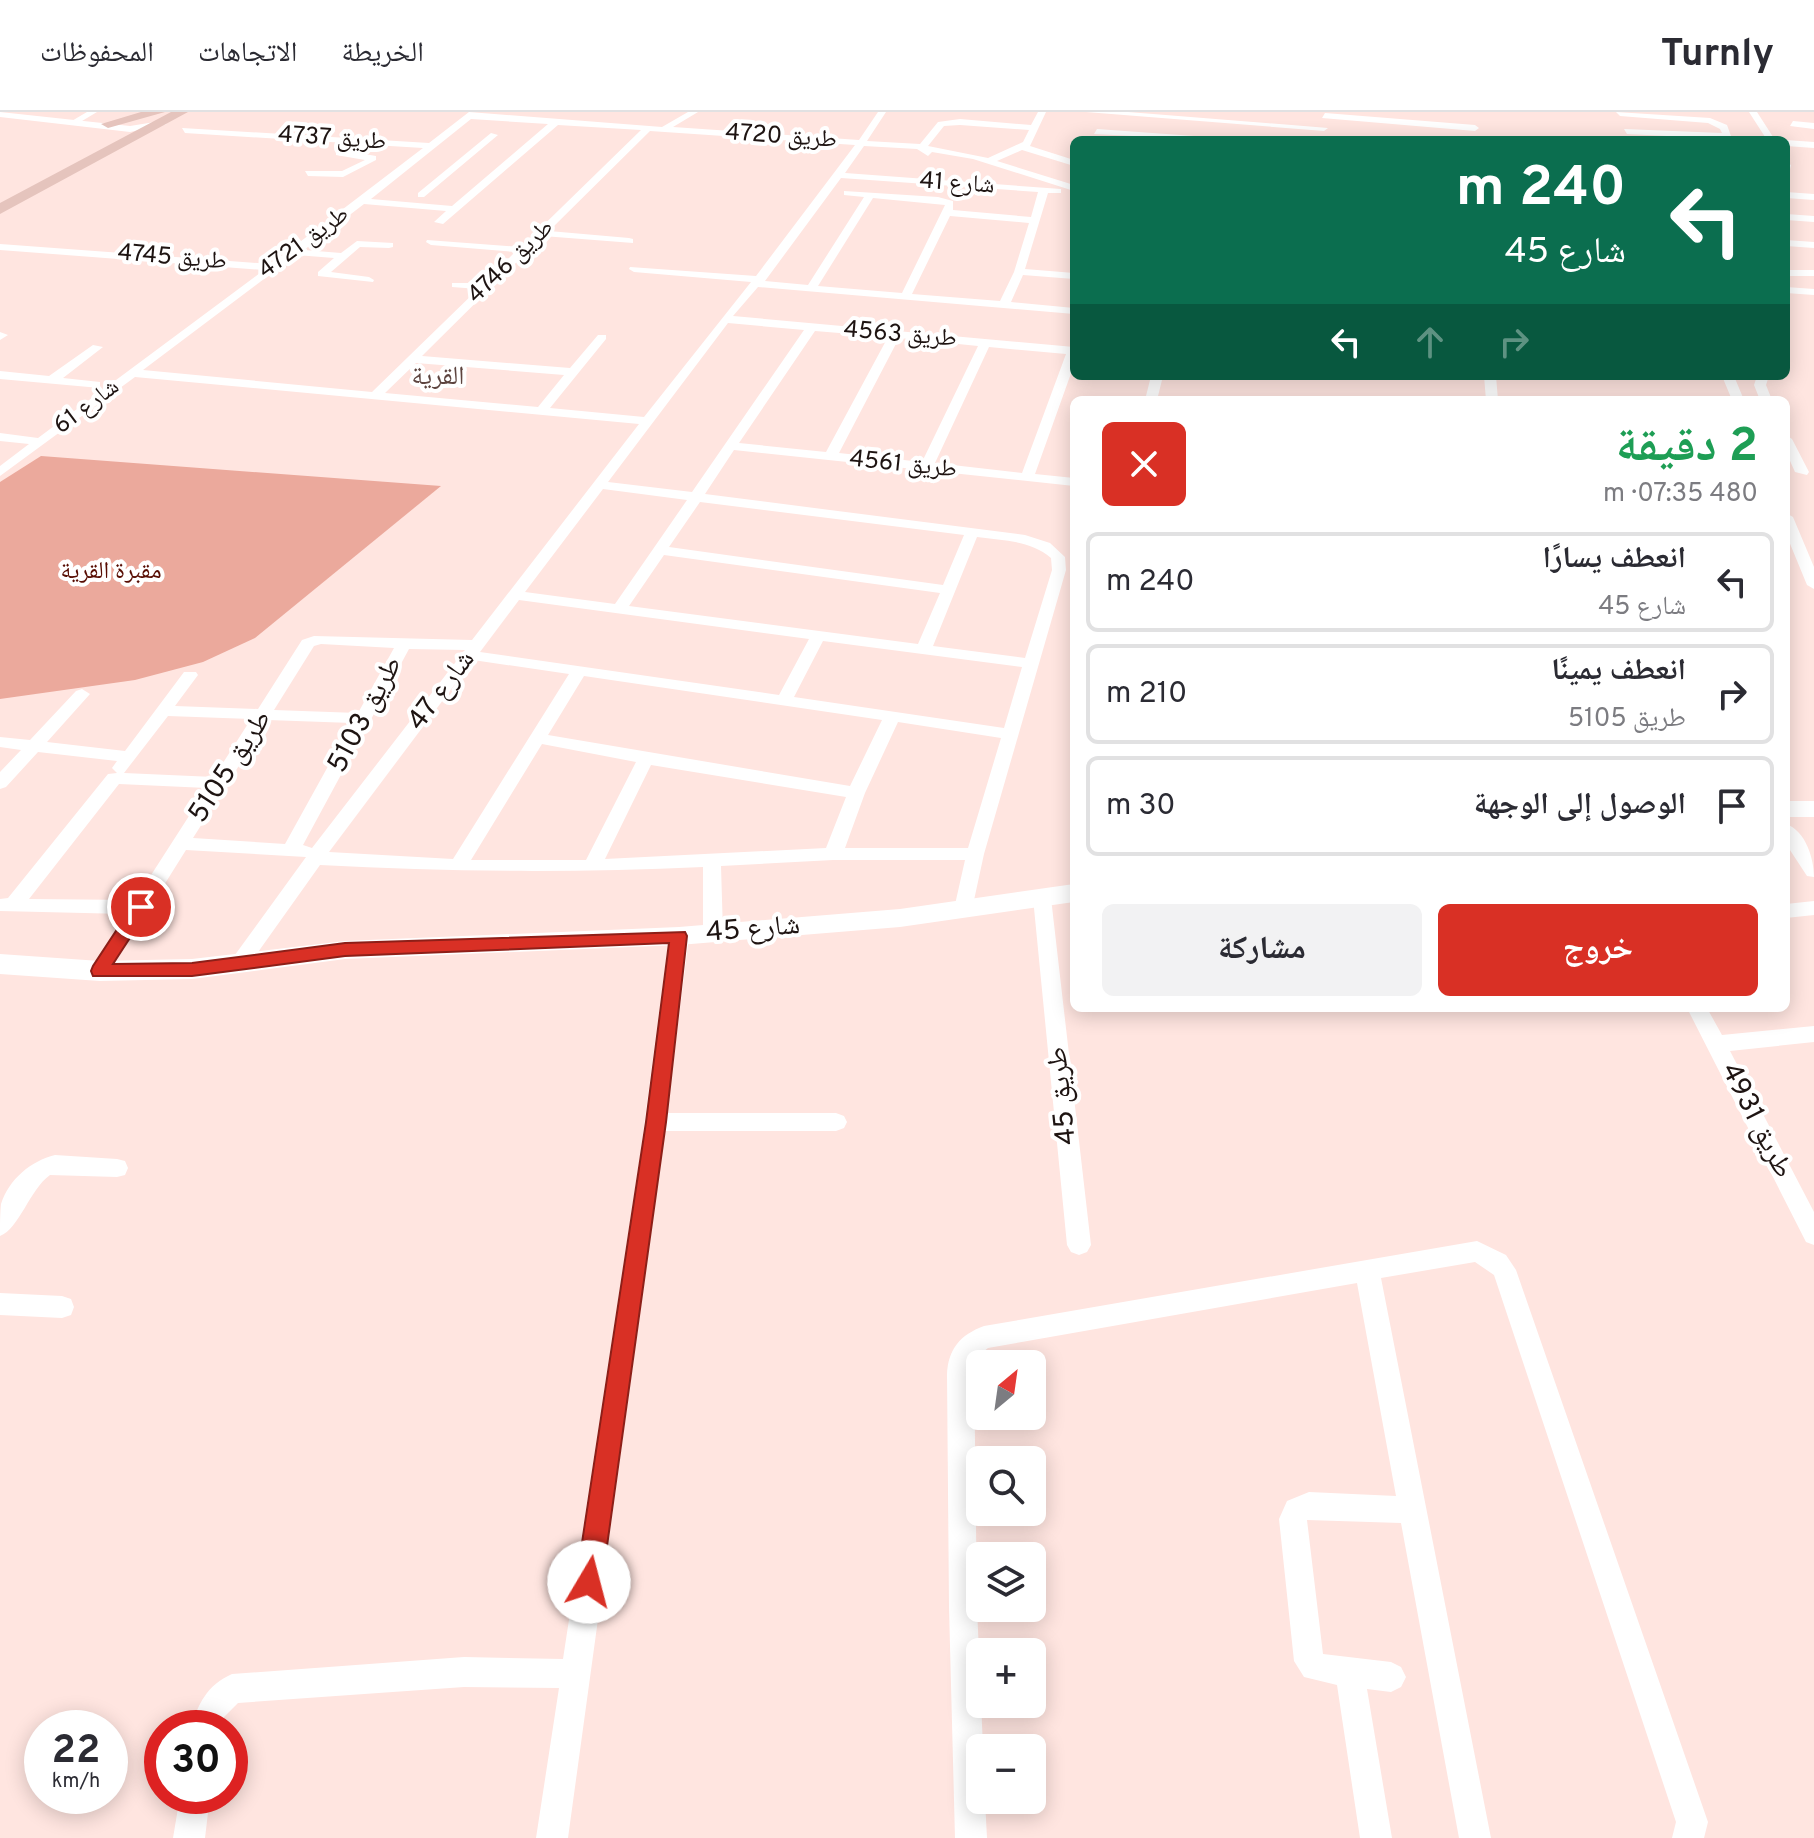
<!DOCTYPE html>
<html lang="ar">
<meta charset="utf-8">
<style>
body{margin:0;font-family:Overpass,"Noto Naskh Arabic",sans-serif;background:#f2f2f3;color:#2b2b33;direction:rtl;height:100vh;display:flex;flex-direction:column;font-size:30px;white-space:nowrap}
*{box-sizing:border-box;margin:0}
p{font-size:26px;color:#7c7c81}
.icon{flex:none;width:44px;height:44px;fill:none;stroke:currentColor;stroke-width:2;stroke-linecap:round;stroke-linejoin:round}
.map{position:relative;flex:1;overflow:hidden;direction:ltr}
.drawer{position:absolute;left:1070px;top:284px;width:720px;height:616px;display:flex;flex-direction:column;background:#fff;border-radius:12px;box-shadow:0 4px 20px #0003;direction:rtl}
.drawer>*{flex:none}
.guide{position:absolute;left:1070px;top:24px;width:720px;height:244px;border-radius:12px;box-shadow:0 4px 20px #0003;direction:rtl;background:#0b6e4f;color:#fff;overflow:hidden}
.needle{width:52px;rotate:29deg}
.fabs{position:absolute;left:966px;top:1238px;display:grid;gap:16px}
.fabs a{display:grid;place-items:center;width:80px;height:80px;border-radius:12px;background:#fff;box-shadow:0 4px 20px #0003;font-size:40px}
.speed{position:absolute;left:24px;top:1598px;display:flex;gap:16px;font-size:40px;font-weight:700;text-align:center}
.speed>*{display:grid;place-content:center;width:104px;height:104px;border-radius:50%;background:#fff;box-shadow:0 4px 20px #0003;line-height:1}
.speed small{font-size:20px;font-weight:400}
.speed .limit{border:12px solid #d22;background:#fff;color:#111}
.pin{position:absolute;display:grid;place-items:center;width:68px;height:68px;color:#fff;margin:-34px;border:4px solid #fff;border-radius:50%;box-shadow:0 2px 8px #0007}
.me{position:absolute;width:88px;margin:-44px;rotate:8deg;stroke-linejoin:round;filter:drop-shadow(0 0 6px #0008)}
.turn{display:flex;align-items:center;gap:28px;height:168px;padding:0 32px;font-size:36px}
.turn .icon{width:104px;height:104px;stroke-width:2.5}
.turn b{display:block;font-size:56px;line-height:68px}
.lanes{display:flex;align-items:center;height:76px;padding:0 32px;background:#0003;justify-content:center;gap:40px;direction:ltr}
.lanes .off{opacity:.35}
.round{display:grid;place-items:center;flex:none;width:84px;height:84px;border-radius:12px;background:#f2f2f3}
.head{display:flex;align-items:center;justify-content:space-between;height:136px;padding:0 32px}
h1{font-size:48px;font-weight:700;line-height:60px;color:#1e9e55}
.button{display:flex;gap:16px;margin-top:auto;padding:16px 32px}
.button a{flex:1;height:92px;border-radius:12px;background:#d93025;color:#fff;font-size:32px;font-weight:700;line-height:92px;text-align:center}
.button a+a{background:#f2f2f3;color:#2b2b33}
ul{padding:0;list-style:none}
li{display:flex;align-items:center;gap:24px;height:100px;margin:0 16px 12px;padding:0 16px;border:4px solid #e1e1e2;border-radius:12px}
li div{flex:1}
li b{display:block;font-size:30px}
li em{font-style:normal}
header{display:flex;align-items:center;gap:48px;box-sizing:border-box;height:112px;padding:0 40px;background:#fff;border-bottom:2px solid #e1e1e2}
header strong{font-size:38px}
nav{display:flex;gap:44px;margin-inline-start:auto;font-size:28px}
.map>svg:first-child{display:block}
</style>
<header>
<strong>Turnly</strong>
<nav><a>الخريطة</a><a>الاتجاهات</a><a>المحفوظات</a></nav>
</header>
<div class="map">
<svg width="1814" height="1726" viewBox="0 0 1814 1726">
<rect width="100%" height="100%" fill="#ffe5e0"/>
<path fill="#eba99c" d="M41 344 441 374 255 526 203 550 135 568 0 587V370Z"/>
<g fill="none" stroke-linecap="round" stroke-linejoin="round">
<path fill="#fff" fill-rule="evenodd" d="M87 0H97L77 12 70 10Z
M469 0 662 15 688 0H698L673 15 859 28 878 0H886L867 29 920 32 938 10 960 7 1031 13 1038 0H1046L1030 34 1074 48V54L1022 38 997 49 1074 73V79L973 47 932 40 928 44 917 37 864 34 845 61 1061 77V81H1048L1025 157 1074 161V167L1023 163 1011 190 1074 196V202L758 175 733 204 1074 235V253L1035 362 1074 366V374L734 338 705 382 1025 423 1050 431 1065 445 1066 458 984 742 971 802 964 804 954 797 965 748H833L721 754 723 821 713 828 703 821V755C574 761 448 760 320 753L246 857H232L229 852 232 847 306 745 186 738 107 864H93L90 859 126 802 0 799V787L8 786 108 662 117 661 112 656 117 649 38 640 6 675 0 677V660L21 638 0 635V625L30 628 76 579 82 577 90 582 47 630 125 639 184 560H196L198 563 175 594 258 597 302 528 314 524 472 528 639 312 135 265 0 364V354L29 332 0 329V321L38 326 264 158 0 138V132L271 152 423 36 357 32 347 39 376 44V48L343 65 308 64 305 59H342L365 48 336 43V39L346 31 185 21 182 16 429 31ZM471 7 548 12 452 94 371 87ZM558 13 641 18 521 135 427 128 426 130 431 133 515 140 484 171H452V175L478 177 372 280 143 258 296 143 334 146 318 160V164L373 170 374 168 369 165 331 160 360 135 389 136 393 135V131L357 129 341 141 304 138 364 92 446 99 434 110 443 112ZM960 13 1029 18 1023 30 988 46 928 34 944 14ZM650 19 855 33 756 164 630 155 629 157 634 160 751 170 644 305 550 296 606 227V223H598L570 256 422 244 543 124 633 131V127L629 126 549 119ZM841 66 1038 80 1031 105 953 98V89L938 85 844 79V83L864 85 808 173 765 169ZM873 86 945 93 902 181 818 174ZM950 104 1029 111 1014 160 1000 189 912 182ZM728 211 804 218 692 380 608 370ZM815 219 888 225 826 340 739 331ZM899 226 978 234 922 350 839 341ZM989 235 1066 242 1022 361 935 351ZM416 251 564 263 538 295 385 281ZM603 377 687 388 615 492 525 480ZM700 390 964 423 943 473 669 435ZM977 425C1004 429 1030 428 1051 446L1052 458 1025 546 933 534ZM664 443 940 481 918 532 629 494ZM519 488 809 527 779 583 480 540ZM823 529 1022 555 1004 616 794 585ZM321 532 394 536 358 601 274 598 314 534ZM409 537 465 538 312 736 303 733ZM473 548 569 562 453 747 329 740ZM584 564 882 608 850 674 548 623ZM168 604 251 607 214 665 124 661ZM268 608 352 611 285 732 193 726ZM898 610 1001 626 968 736H845L865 681ZM542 632 636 650 586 748H471ZM651 653 846 685 826 736 605 747ZM119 672 207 676 135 788 29 787Z
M1086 0H1128L1328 16 1324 19Z
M1616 0 1710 6 1727 13 1731 24 1727 27 1627 22 1624 17 1722 21 1720 17 1708 11 1620 4Z
M1749 0H1757L1775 28H1767Z
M1325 1 1475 13 1479 16 1475 19 1322 6Z
M1793 9 1814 11V17L1790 14Z
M1097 17 1208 25 1212 28 1094 22Z
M491 21 498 23 424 85H418V81Z
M1786 28 1814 30V36L1786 34Z
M1786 50 1791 53 1790 57 1786 58Z
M1786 80 1814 82V88L1786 86Z
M1786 102 1814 104V110L1786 108Z
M1786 128 1814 130V136L1786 134Z
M1786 158H1814V164H1786Z
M1786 175 1814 177V183L1786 181Z
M0 220 8 223 0 228Z
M93 233 103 235 63 266 100 270V276L0 267V259L49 264Z
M1151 264H1163L1157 288H1145Z
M1484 264H1496L1498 288H1486Z
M1722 264H1734L1744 288H1732Z
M1757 264H1769L1766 273 1772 288H1760L1754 273Z
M1786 323 1792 327 1809 360 1807 363 1795 360 1786 340Z
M1786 401 1793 405 1814 455V477L1807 473 1786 422Z
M1786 712C1806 719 1814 747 1814 765L1807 764 1786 732Z
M1042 779 1051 786 1091 1133 1087 1140 1079 1143 1071 1140 1067 1133 1033 786Z
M1814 789V803L1786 806V792Z
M679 817 689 824 667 1001H836L844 1004 847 1010 844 1016 836 1019H665L568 1726H536L559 1576 464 1575 238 1591 224 1605 221 1616H191C198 1592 207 1573 232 1562L464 1545 563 1547 641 1037 669 824Z
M1687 896H1707L1722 923 1814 914V930L1730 939 1814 1100V1133L1806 1130Z
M55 1043 117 1047 125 1049 128 1056 125 1063 117 1065 50 1063C30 1077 19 1117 0 1124 0 1115 0 1101 1 1092 9 1067 31 1049 55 1043Z
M1477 1129 1506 1143 1516 1158 1708 1710 1704 1726H1672L1676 1710 1494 1163 1475 1150 1381 1166 1491 1726H1459L1401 1411 1307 1408 1323 1542 1391 1550 1401 1555 1406 1565 1401 1575 1391 1580 1367 1577 1392 1726H1360L1337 1573 1304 1565 1294 1549 1279 1407 1287 1389 1309 1380 1396 1384 1357 1171 988 1236 974 1247 977 1495 983 1636H980V1688H985L987 1726H955L949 1495 947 1263C948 1237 960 1223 984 1214Z
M0 1181 62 1184 71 1187 74 1195 71 1203 62 1206 0 1203Z
M180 1684H210L205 1726H173Z"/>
<path fill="#fff" fill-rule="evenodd" d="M0 0 130 14 161 9 167 12 130 20 0 5Z
M1786 689H1814V705H1786Z
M1074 772V790L900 815 679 833 345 847 192 867 100 869 0 862V842L100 849 192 847 345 829 679 815 900 797Z"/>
<path fill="#e5c4bd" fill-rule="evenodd" d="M141 0H165L108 16 101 12Z
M171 0H188L0 102V91Z"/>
</g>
<path fill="#d93025" stroke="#8d1f18" stroke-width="2" d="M141 789 150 795 113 852 192 851 345 831 685 820 687 824 666 1010 602 1470 598 1479 589 1483 580 1479 576 1470 646 1010 669 831 345 844 192 864H93L91 859 93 854 135 790Z"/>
<g text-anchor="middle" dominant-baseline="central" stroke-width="8" stroke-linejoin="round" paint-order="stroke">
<g font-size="24" fill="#1e1412" stroke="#fff">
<text transform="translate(781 25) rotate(4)">طريق 4720</text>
<text transform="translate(332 27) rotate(4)">طريق 4737</text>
<text transform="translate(957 72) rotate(4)">شارع 41</text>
<text transform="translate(304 131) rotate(-36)">طريق 4721</text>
<text transform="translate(172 146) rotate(5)">طريق 4745</text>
<text transform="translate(511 150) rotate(-44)">طريق 4746</text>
<text transform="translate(900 223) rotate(5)">طريق 4563</text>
<text transform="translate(87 295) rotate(-37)">شارع 61</text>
<text transform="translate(903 353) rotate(6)">طريق 4561</text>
</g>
<g font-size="24" fill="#580d03" stroke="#fff">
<text x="111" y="460">مقبرة القرية</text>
</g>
<g font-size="26" fill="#5d443f" stroke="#fff">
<text x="438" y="265">القرية</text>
</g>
<g font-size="28" fill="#1e1412" stroke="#fff">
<text transform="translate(442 579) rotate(-53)">شارع 47</text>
<text transform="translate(366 603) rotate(-62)">طريق 5103</text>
<text transform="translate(231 655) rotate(-57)">طريق 5105</text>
<text transform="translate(753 818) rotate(-5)">شارع 45</text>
<text transform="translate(1063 984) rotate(-96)">طريق 45</text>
<text transform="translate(1756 1009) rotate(63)">طريق 4931</text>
</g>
</g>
</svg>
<div class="fabs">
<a><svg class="needle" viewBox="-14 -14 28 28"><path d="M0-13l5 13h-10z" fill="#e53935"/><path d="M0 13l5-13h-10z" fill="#7c7c81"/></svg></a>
<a><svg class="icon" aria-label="search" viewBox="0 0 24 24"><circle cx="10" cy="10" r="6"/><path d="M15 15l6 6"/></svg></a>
<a><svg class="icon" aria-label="layers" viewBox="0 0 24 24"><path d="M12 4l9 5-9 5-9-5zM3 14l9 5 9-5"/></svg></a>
<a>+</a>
<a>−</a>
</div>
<div class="speed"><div>22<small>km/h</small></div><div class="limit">30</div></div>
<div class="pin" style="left:141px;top:795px;background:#d93025"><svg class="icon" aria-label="arrive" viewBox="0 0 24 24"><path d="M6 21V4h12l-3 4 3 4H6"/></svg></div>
<svg class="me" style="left:589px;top:1470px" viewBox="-20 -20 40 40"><circle r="19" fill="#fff"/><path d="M0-13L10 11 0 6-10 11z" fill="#d93025"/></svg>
<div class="guide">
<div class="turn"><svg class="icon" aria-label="left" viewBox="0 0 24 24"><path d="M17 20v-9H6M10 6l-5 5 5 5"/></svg><div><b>240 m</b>شارع 45</div></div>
<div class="lanes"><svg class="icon" aria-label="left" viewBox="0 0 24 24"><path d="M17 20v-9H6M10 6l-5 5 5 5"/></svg><svg class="icon off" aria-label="ahead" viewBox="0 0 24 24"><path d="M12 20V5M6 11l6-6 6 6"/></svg><svg class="icon off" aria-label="right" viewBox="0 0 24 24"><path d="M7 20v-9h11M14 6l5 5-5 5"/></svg></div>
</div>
<section class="drawer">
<div class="head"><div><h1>2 دقيقة</h1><p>480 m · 07:35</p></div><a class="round" style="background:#d93025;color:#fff"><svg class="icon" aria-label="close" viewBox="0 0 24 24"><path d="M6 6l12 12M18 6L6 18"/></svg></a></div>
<ul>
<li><svg class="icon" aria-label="left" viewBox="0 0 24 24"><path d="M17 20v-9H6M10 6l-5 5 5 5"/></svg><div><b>انعطف يسارًا</b><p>شارع 45</p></div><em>240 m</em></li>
<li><svg class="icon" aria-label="right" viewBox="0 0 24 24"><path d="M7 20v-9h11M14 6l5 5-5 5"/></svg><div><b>انعطف يمينًا</b><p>طريق 5105</p></div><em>210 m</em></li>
<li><svg class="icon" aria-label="arrive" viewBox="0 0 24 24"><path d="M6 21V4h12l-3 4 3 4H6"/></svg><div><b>الوصول إلى الوجهة</b></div><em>30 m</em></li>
</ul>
<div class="button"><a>خروج</a><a>مشاركة</a></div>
</section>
</div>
